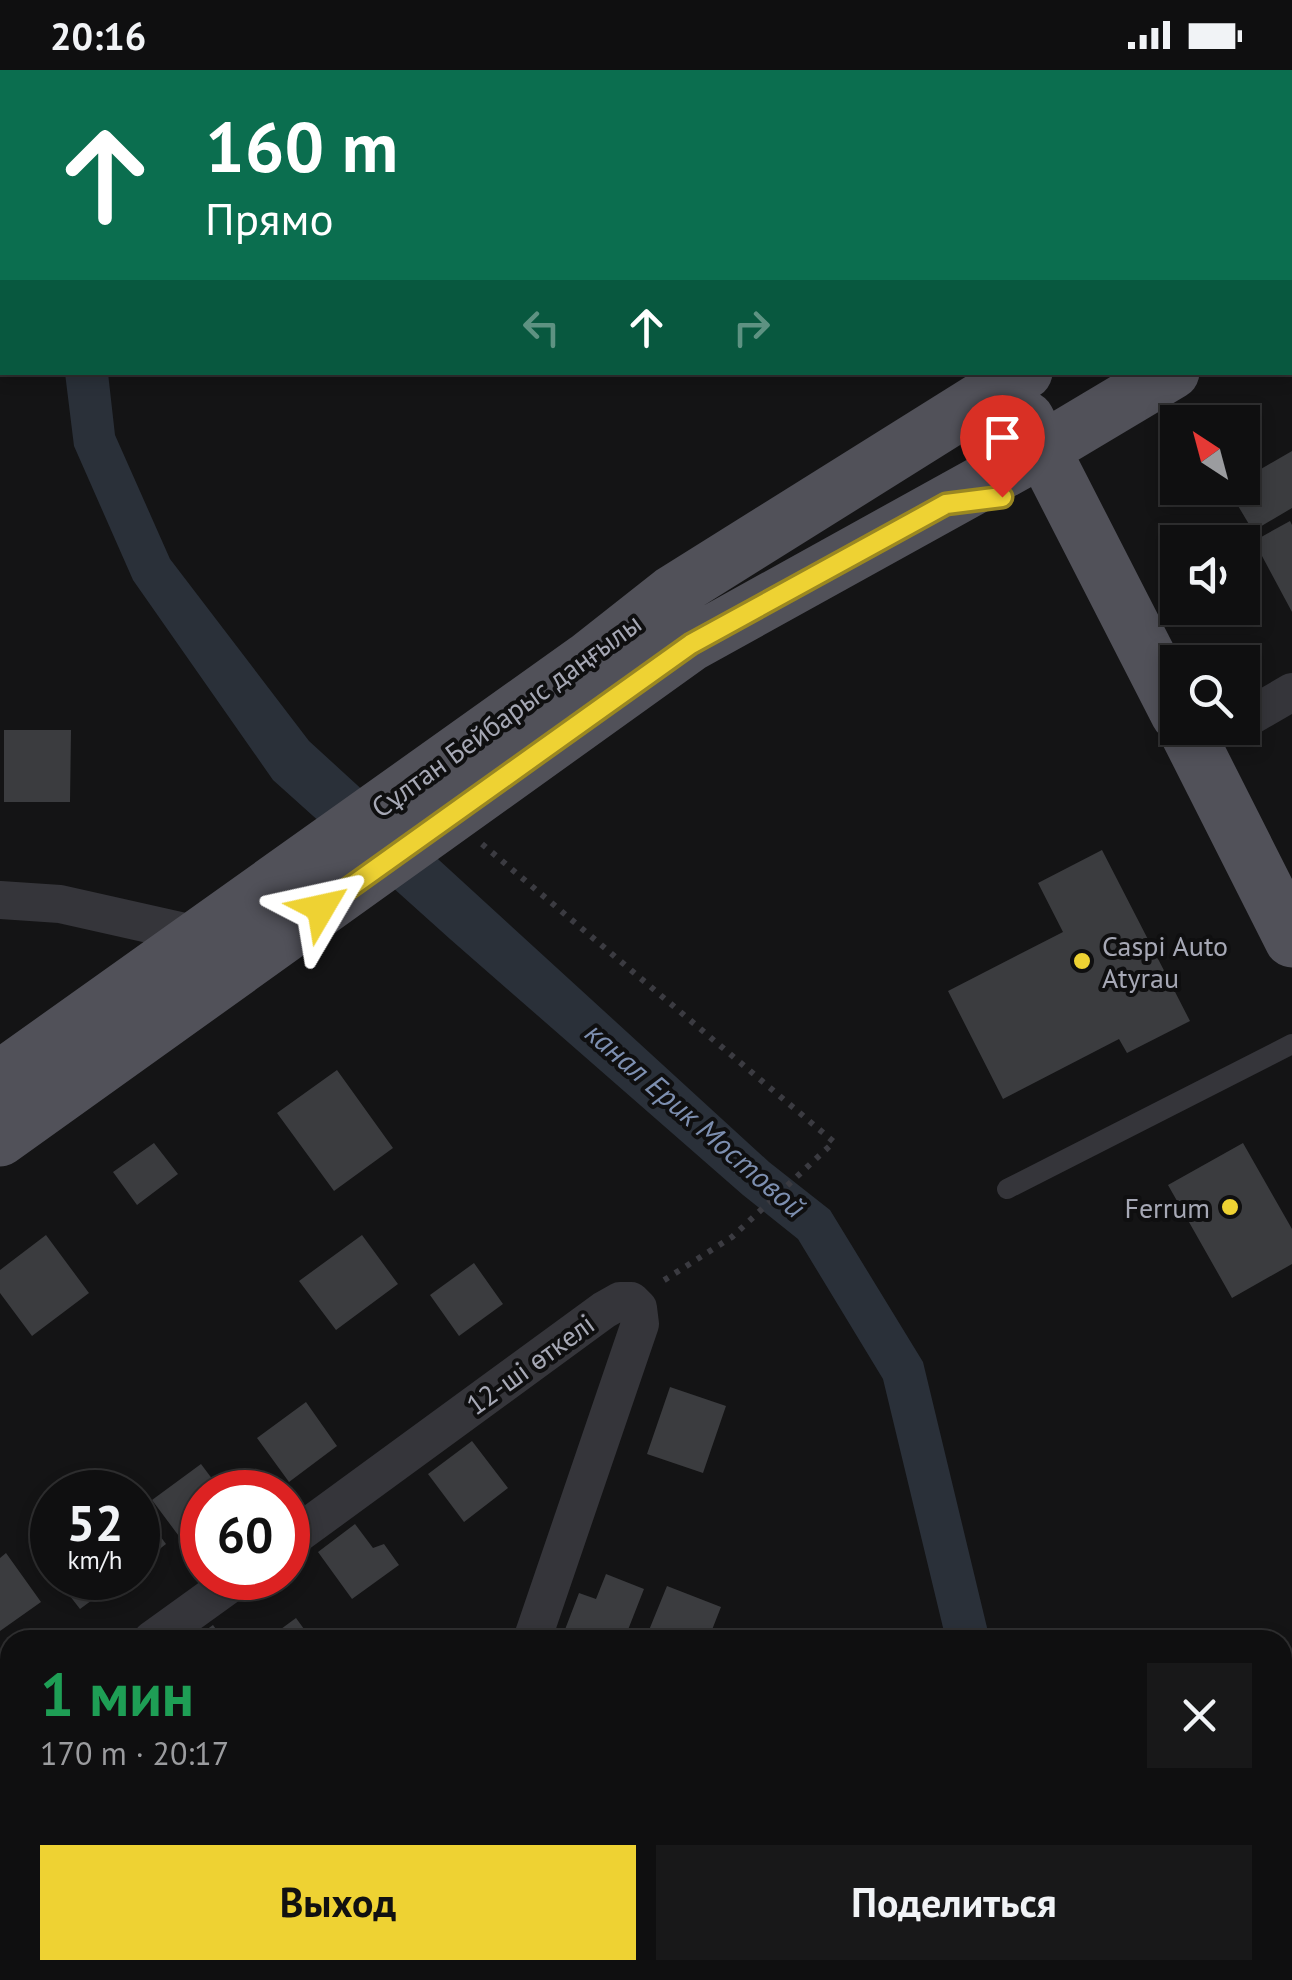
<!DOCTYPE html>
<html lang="ru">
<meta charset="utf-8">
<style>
body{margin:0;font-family:"PT Sans",sans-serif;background:#181819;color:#f1f3f6;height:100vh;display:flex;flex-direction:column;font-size:38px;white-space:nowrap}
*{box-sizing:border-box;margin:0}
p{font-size:32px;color:#9b9c9f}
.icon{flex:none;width:55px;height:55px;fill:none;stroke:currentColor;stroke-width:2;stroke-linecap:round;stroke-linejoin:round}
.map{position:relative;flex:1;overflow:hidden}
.drawer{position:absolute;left:0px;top:1560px;width:1292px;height:350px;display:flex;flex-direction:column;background:#0f0f10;border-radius:30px 30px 0 0;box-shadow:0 5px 15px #0003,0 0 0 2px #2f2f30}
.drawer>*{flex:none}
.hud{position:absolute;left:0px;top:0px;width:1292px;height:305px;box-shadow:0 5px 15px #0003,0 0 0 2px #2f2f30;background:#0b6e4f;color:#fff;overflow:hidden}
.needle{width:65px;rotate:324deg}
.controls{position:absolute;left:1160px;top:335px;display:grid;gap:20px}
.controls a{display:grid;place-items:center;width:100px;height:100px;border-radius:0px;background:#0f0f10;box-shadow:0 5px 15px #0003,0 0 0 2px #2f2f30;font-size:50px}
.speed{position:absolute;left:30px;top:1400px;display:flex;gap:20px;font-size:50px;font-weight:700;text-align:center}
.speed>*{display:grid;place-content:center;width:130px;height:130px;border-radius:50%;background:#0f0f10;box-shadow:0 5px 15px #0003,0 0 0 2px #2f2f30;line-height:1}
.speed small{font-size:25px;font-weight:400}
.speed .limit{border:15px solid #d22;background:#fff;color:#111}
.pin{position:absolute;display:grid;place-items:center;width:85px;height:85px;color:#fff;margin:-102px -42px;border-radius:50% 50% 50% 0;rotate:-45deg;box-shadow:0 0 10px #0007}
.pin .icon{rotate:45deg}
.me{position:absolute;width:110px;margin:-55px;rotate:54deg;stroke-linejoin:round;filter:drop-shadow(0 0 8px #0008)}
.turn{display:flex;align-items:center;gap:35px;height:210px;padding:0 40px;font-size:45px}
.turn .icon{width:130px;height:130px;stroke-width:2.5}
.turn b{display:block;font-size:70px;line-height:85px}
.lanes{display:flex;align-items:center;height:95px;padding:0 40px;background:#0003;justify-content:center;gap:50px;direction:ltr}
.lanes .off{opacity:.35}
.round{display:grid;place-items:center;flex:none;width:105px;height:105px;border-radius:0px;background:#181819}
.headline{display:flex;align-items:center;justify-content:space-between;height:170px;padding:0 40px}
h1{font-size:60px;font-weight:700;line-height:75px;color:#1e9e55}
.action{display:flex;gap:20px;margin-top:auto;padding:20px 40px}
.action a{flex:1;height:115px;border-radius:0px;background:#eed233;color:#111;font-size:40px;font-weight:700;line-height:115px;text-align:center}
.action a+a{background:#181819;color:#f1f3f6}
.status{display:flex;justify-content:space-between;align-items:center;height:70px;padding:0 50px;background:#0f0f10;direction:ltr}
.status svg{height:28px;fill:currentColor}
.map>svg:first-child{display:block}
</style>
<div class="status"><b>20:16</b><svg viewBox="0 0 49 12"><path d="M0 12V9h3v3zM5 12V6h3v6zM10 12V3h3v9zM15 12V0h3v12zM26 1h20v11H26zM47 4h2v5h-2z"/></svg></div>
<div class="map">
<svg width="1292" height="1910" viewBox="0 0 1292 1910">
<rect width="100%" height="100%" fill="#141415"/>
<path fill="#202022" d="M0 1744 10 1748V1900H386L383 1910H0Z
M432 1900H886L889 1910H429Z"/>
<path fill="#2a3039" d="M65 303H108L115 365 170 489 309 671 769 1092 830 1140 923 1292 990 1570H946L883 1309 798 1169 743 1125 450 869 273 710 133 510 74 376Z
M1032 1900H1076L1080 1910H1035Z"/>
<path fill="#3b3c3f" d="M1292 381V438L1253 461 1228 419 1242 418V410Z
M1290 451 1292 455V542L1254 471Z
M4 660H71L70 732H4Z
M1102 780 1190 951 1127 983 1119 969 1003 1029 948 921 1063 862 1038 813Z
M337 1000 393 1078 334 1121 277 1043Z
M154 1073 178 1104 137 1135 113 1102Z
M1243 1073 1292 1159V1194L1232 1228 1168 1115Z
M46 1165 89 1223 32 1266 0 1223V1200Z
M362 1165 398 1214 336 1260 299 1211Z
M474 1193 503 1234 459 1266 430 1225Z
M670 1317 726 1336 703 1403 647 1384Z
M306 1332 337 1376 289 1412 257 1368Z
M472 1371 508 1418 464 1452 428 1404Z
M201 1394 222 1422H202V1466L187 1477 152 1430Z
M138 1436 166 1474 138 1496Z
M355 1454 373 1478 384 1474 399 1495 352 1529 318 1482Z
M52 1481V1503L42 1489Z
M6 1483 41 1532 0 1561V1488Z
M606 1504 644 1519 624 1570H561L579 1523 596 1529Z
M56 1508H122L80 1539Z
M667 1516 721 1537 708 1570H645Z
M296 1548 312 1570H266Z
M213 1555 224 1570H192Z
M316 1900H386L383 1910H313Z"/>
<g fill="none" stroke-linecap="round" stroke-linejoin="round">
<path stroke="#3b3b41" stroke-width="6" stroke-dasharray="5 8" stroke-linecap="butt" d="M482 774 834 1072 732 1167 658 1214"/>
<path stroke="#35353a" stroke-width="20" d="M1007 1119 1292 974"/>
<path stroke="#35353a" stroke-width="38" d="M1003 2 1007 0
M1242 651 1292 622
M0 830 60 834 198 865
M288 1471 604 1240 620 1231H631L638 1238 640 1254 532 1570
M152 1570 238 1508
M0 1682 10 1674
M417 1910 420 1900"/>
<path stroke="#515159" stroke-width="55" d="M841 0 843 2
M1290 145 1292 144
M1290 232 1292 231
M1027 349 1178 644
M1185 658 1292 870
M0 1008 587 590 672 523 1025 302
M0 1069 691 574 1043 379 1172 302"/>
</g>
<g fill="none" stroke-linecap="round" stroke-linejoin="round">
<g stroke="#9b8821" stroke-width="25">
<path id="route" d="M321 838 691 574 946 434 1002 427"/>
</g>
<use href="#route" stroke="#eed233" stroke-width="18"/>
</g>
<g fill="#eed233" stroke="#0f0f10" stroke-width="4">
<circle cx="1082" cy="891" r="10"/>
<circle cx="1230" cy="1137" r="10"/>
</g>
<g text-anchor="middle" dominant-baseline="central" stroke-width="8" stroke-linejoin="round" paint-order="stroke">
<g font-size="28" fill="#a6a8b5" stroke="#0f0f10">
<text transform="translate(506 645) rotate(-36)">Сұлтан Бейбарыс даңғылы</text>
<text transform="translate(530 1294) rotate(-36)">12-ші өткелі</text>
</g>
<g font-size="28" fill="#a6a8b5" stroke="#0f0f10" text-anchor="start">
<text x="1102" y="875">Caspi Auto<tspan x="1102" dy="32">Atyrau</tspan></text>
<text x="1210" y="1137" text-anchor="end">Ferrum</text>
</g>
<g font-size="30" font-style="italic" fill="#7d8fb0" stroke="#0f0f10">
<text transform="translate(696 1049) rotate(41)">канал Ерик Мостовой</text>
</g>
</g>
</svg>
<div class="controls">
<a><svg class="needle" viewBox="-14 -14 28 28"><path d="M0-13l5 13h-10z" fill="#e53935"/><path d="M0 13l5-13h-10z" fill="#9b9c9f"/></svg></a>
<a><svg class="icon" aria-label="sound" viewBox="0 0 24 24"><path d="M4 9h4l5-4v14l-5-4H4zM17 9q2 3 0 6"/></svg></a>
<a><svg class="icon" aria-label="search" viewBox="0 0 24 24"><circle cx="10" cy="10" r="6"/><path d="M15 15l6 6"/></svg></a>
</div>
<div class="speed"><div>52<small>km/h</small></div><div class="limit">60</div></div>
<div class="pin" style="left:1002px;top:427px;background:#d93025"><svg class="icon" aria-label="arrive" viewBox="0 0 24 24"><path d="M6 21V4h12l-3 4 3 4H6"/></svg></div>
<svg class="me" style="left:321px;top:838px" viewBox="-20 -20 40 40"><path d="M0-17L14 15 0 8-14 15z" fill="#eed233" stroke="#fff" stroke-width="4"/></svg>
<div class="hud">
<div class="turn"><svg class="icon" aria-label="ahead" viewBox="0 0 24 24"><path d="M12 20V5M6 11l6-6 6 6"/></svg><div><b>160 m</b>Прямо</div></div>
<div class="lanes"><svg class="icon off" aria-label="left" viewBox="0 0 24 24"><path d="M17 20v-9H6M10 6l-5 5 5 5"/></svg><svg class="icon" aria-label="ahead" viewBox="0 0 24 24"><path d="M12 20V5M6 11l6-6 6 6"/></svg><svg class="icon off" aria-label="right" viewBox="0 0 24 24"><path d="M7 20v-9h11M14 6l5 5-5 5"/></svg></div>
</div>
<section class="drawer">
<div class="headline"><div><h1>1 мин</h1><p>170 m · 20:17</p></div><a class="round"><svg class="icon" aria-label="close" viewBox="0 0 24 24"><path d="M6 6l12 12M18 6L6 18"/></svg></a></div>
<div class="action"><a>Выход</a><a>Поделиться</a></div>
</section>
</div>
